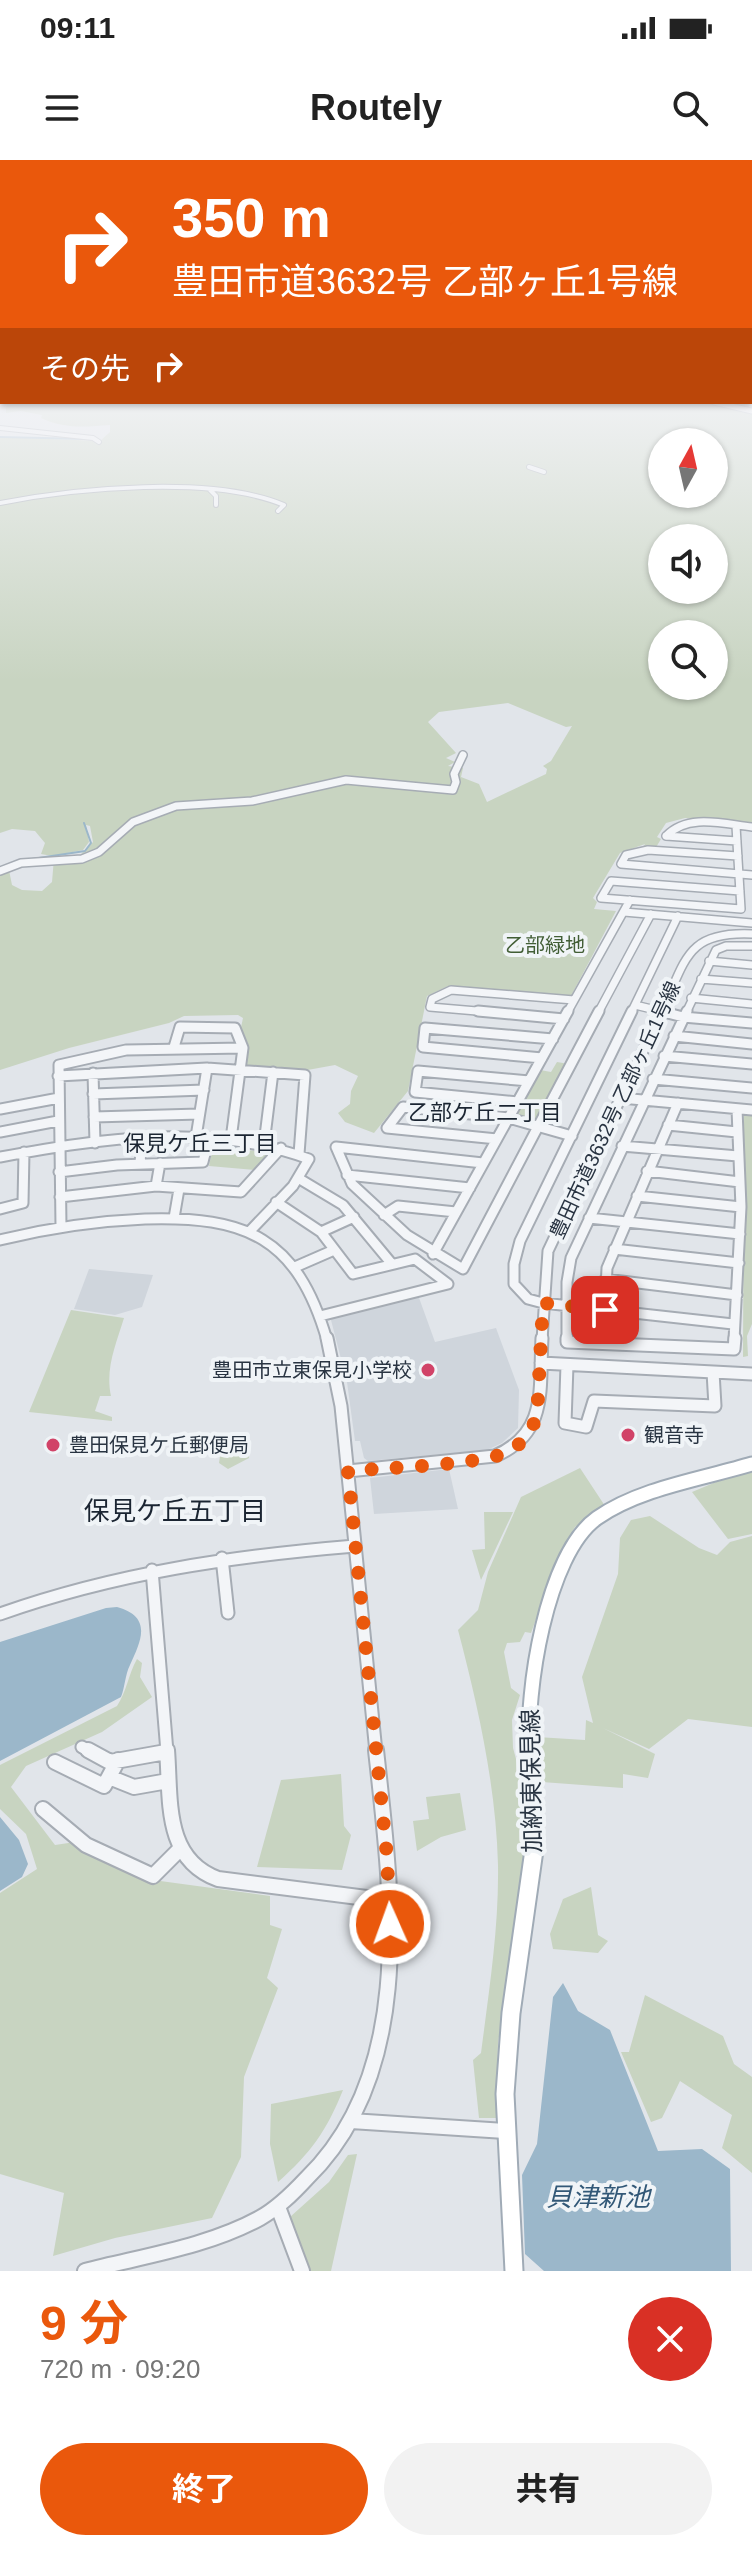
<!DOCTYPE html>
<html lang="ja">
<meta charset="utf-8">
<style>
body{margin:0;font-family:Arial,"Noto Sans JP",sans-serif;background:#f2f2f2;color:#222;height:100vh;display:flex;flex-direction:column;font-size:30px;white-space:nowrap}
*{box-sizing:border-box;margin:0}
p{font-size:26px;color:#767676}
.icon{flex:none;width:44px;height:44px;fill:none;stroke:currentColor;stroke-width:2;stroke-linecap:round;stroke-linejoin:round}
.map{position:relative;height:2111px;overflow:hidden}
.drawer{display:flex;flex-direction:column;background:#fff;flex:1}
.drawer>*{flex:none}
.guide{position:absolute;left:0px;top:0px;width:752px;height:244px;box-shadow:0 2px 6px #0004;background:#ea580c;color:#fff;overflow:hidden}
.needle{width:52px;rotate:8deg}
.controls{position:absolute;left:648px;top:268px;display:grid;gap:16px}
.controls a{display:grid;place-items:center;width:80px;height:80px;border-radius:50%;background:#fff;box-shadow:0 2px 6px #0004;font-size:40px}
.pin{position:absolute;display:grid;place-items:center;width:68px;height:68px;color:#fff;margin:-34px;border-radius:16px;box-shadow:0 4px 12px #0006}
.me{position:absolute;width:88px;margin:-44px;rotate:358deg;stroke-linejoin:round;filter:drop-shadow(0 0 6px #0008)}
.turn{display:flex;align-items:center;gap:28px;height:168px;padding:0 40px;font-size:36px}
.turn .icon{width:104px;height:104px;stroke-width:2.5}
.turn b{display:block;font-size:56px;line-height:68px}
.then{display:flex;align-items:center;height:76px;padding:0 40px;background:#0003;gap:16px;font-size:30px}
.round{display:grid;place-items:center;flex:none;width:84px;height:84px;border-radius:42px;background:#f2f2f2}
.head{display:flex;align-items:center;justify-content:space-between;height:136px;padding:0 40px}
h1{font-size:48px;font-weight:700;line-height:60px;color:#ea580c}
.primary-button{display:flex;gap:16px;margin-top:auto;padding:16px 40px}
.primary-button a{flex:1;height:92px;border-radius:48px;background:#ea580c;color:#fff;font-size:32px;font-weight:700;line-height:92px;text-align:center}
.primary-button a+a{background:#f2f2f2;color:#222}
.status{display:flex;justify-content:space-between;align-items:center;height:56px;padding:0 40px;background:#fff;direction:ltr}
.status svg{height:22px;fill:currentColor}
header{display:flex;justify-content:space-between;align-items:center;height:104px;padding:0 40px;background:#fff;font-size:36px;font-weight:700}
.map>svg:first-child{display:block}
</style>
<div class="status"><b>09:11</b><svg viewBox="0 0 49 12"><path d="M0 12V9h3v3zM5 12V6h3v6zM10 12V3h3v9zM15 12V0h3v12zM26 1h20v11H26zM47 4h2v5h-2z"/></svg></div>
<header><svg class="icon" aria-label="menu" viewBox="0 0 24 24"><path d="M4 6h16M4 12h16M4 18h16"/></svg>Routely<svg class="icon" aria-label="search" viewBox="0 0 24 24"><circle cx="10" cy="10" r="6"/><path d="M15 15l6 6"/></svg></header>
<div class="map">
<svg width="752" height="2111" viewBox="0 0 752 2111">
<rect width="100%" height="100%" fill="#e1e5ea"/>
<path fill="#cfd5dc" d="M89 1109 153 1115 142 1147 115 1155 74 1149Z
M418 1135 435 1182 496 1168 519 1230 518 1268 502 1283 487 1290 368 1301 364 1298 360 1281H355L347 1222 331 1160 333 1156Z
M449 1309 458 1349 374 1354 370 1318Z"/>
<path fill="#c8d4c1" fill-rule="evenodd" d="M10 242H711L752 252V663L685 658 666 663 657 677 661 679 655 689 643 687 645 684 620 693 593 738 597 742 594 749 616 751 571 836 448 826 427 836 408 931 374 973 345 962 338 953 350 944 351 931 358 916 335 905 302 911 247 906 248 883 240 872 243 858 238 855 184 856 169 863 69 888 0 910V715L9 710 12 725 22 730 42 731 52 722 54 698 80 695 93 682 90 666 86 665 89 682 83 690 52 696 41 694 45 683 35 671 12 669 0 673V344L51 333 0 342V277L100 281 110 272V265C85 267 65 269 41 258L42 255 21 251 6 253V246L13 244ZM662 282H714V334H662ZM662 378H714V430H662ZM662 474H714V526H662ZM508 543 566 567 572 566 551 601 543 606 547 609 546 614 487 642 479 624 461 617 463 608 448 606 455 602 446 598 456 593 428 562 439 552Z
M557 902 569 904 539 961 516 954 540 910 551 912Z
M744 954 752 955V1164L747 1176 748 1196 743 1197Z
M213 986 272 993 255 1010 209 1006Z
M71 1150 124 1158C116 1184 105 1209 111 1236H100L95 1251 112 1257V1261L29 1252Z
M249 1280V1298L228 1309 219 1303 222 1283Z
M752 1307V1374L728 1379 692 1332Z
M580 1308 605 1346 575 1367 562 1388 531 1473 525 1472 520 1482 507 1483 504 1492 511 1528 520 1535 512 1560 513 1588 528 1643 526 1699 498 1883 496 1958H479L473 1900 481 1893C489 1831 499 1768 498 1705 496 1626 478 1546 458 1470L478 1450 488 1412 521 1337Z
M484 1352H513L481 1420 472 1390 485 1389Z
M650 1356 699 1388 717 1395 730 1382 752 1376V1567L688 1559 649 1589 603 1568 655 1594 648 1618 623 1614V1628L542 1622 537 1577 585 1580 586 1560 593 1563 582 1517 618 1414 620 1378 631 1360Z
M137 1499 142 1503 140 1517 152 1537 102 1572 26 1606 11 1627 55 1685 75 1682 153 1720 270 1736V1765L282 1769 267 1818 278 1828 244 1917 241 1997 212 2058 115 2078 53 2096 64 2033 0 2014V1733L37 1709 26 1674 0 1649V1605L117 1546C127 1531 128 1515 137 1499Z
M341 1614 344 1666 351 1675 342 1710 257 1707 281 1620Z
M460 1633 466 1670 441 1677 417 1691 413 1661 429 1659 426 1637Z
M591 1727 598 1775 608 1781 598 1793 553 1789 550 1774 563 1739Z
M645 1835 723 1876 734 1904 752 1917V2013L722 1988 732 1955 680 1921 662 1958 651 1962 621 1892H629Z
M343 1930C327 1970 311 1993 278 2022L270 1984 271 1944Z
M357 1994 331 2111H310L290 2057 329 2022 348 1995Z"/>
<path fill="#9bb7ca" d="M117 1447C153 1457 141 1481 130 1505 125 1515 125 1527 121 1537L0 1601V1482L106 1448Z
M0 1657 19 1680 28 1704 22 1717 0 1731Z
M563 1823 578 1851 610 1870 658 1991 702 1989 730 2009 731 2111H544L525 2094 522 2015 537 1984 553 1837Z"/>
<g fill="none" stroke-linecap="round" stroke-linejoin="round">
<path stroke="#9bb7ca" stroke-width="2" d="M0 277 86 279
M32 699 85 691 91 683 84 663"/>
<g stroke="#a6acb4" stroke-width="6">
<path id="minor-far4" d="M0 268 93 278 99 282
M529 307 544 312
M210 330 216 336V345
M0 343C77 328 212 315 284 345L278 351"/>
</g>
<g stroke="#a6acb4" stroke-width="10">
<path id="minor-far3" d="M736 666 741 749 601 738 611 721 740 731
M666 676C688 653 724 664 752 667
M666 676 737 681
M738 696 648 690 626 695 621 704 752 715
M0 711 21 703 82 699 99 692 133 662 176 646 252 641 346 620 453 630 456 622 454 614 463 595
M624 752 752 763
M709 801 752 805
M701 819 752 823
M691 838 752 844
M635 845 668 853
M500 853 430 847 432 839 451 830 574 840
M567 853 630 740
M598 853 651 754
M631 853 678 756
M661 853C686 801 685 771 752 774
M686 853 716 790 726 786H752"/>
</g>
<g stroke="#a6acb4" stroke-width="13">
<path id="minor-far2" d="M478 851 564 859
M632 851 520 1081 514 1104V1124L528 1139 543 1143 733 1164
M660 851 683 857 752 863
M674 876 752 884
M174 887 180 867 235 868 243 888 231 979
M664 896 752 904
M542 898 423 887 425 868 553 879
M93 913 95 983
M58 916 207 908 305 915 299 994
M653 919 752 928
M93 934 204 930
M621 938 752 950
M518 942 415 932 418 911 529 921
M0 949 59 938
M94 957 199 954
M668 965 737 972
M387 968 403 947 509 958 572 976
M387 968 497 979
M0 972 58 961
M196 977 207 908
M264 984 273 912
M622 986 738 996
M0 997C104 978 207 962 309 999L293 1026 250 1071
M140 1003 142 978
M483 1003 336 987 352 1024 407 1075 463 1109 599 851
M647 1011 740 1022
M59 1012 117 1005 203 1002 209 978
M347 1015 470 1028
M298 1018 343 1045 392 1104
M156 1026 160 1003
M637 1036 741 1047
M60 1037 156 1026 241 1032 281 988
M276 1042 321 1072 353 1114 415 1099 448 1124 320 1156
M0 1049 23 1043 24 992
M384 1055 398 1046 456 1052
M174 1058 179 1029
M589 1058 740 1074
M61 1067 59 905 126 890 243 888
M321 1072 354 1057
M0 1080C48 1068 96 1061 145 1059 246 1056 297 1077 327 1180
M614 1089 739 1103
M433 1094 568 851
M295 1107 334 1090
M605 1119 737 1135
M605 1150 607 1108 678 943
M542 1180 548 1091 662 851
M567 1180V1122L571 1098 687 851
M734 1180 741 1047 737 949"/>
</g>
<g stroke="#a6acb4" stroke-width="15">
<path id="minor-far1" d="M327 1178 341 1246 376 1592
M567 1178V1182L734 1189 735 1178
M541 1203 752 1214
M567 1205 565 1263 586 1267 594 1241 715 1246 713 1212
M348 1311 495 1296C549 1273 539 1227 542 1178
M222 1398 228 1453
M152 1410 167 1592
M0 1454C116 1413 233 1396 355 1386
M82 1587 91 1592"/>
</g>
<g stroke="#a6acb4" stroke-width="18">
<path id="minor" d="M88 1590 110 1602 166 1592
M167 1590C171 1639 163 1699 218 1719L390 1741
M55 1602 104 1626 118 1600
M109 1617 134 1627 168 1621
M43 1649 86 1685 153 1716 179 1690
M351 1961 505 1971
M278 2047 302 2111
M85 2111C143 2096 207 2087 260 2058 278 2048 292 2034 306 2019 418 1911 391 1729 376 1590"/>
</g>
<g stroke="#a0abb6" stroke-width="7">
<path id="major-far2" d="M714 242 752 251"/>
</g>
<g stroke="#a0abb6" stroke-width="17">
<path id="major-far1" d="M530 1592C525 1534 546 1394 597 1358 640 1328 702 1319 752 1304"/>
</g>
<g stroke="#a0abb6" stroke-width="21">
<path id="major" d="M514 2111 505 1934 511 1853 534 1690 530 1590"/>
</g>
<use href="#minor-far4" stroke="#f3f5f8" stroke-width="4"/>
<use href="#minor-far3" stroke="#f3f5f8" stroke-width="7"/>
<use href="#minor-far2" stroke="#f3f5f8" stroke-width="9"/>
<use href="#minor-far1" stroke="#f3f5f8" stroke-width="11"/>
<use href="#minor" stroke="#f3f5f8" stroke-width="14"/>
<use href="#major-far2" stroke="#fff" stroke-width="5"/>
<use href="#major-far1" stroke="#fff" stroke-width="13"/>
<use href="#major" stroke="#fff" stroke-width="17"/>
</g>
<linearGradient id="sky" x2="0" y2="1"><stop stop-color="#89b5dc"/><stop offset="0.43" stop-color="#f2f3f6"/><stop offset="1" stop-color="#f2f3f6" stop-opacity="0"/></linearGradient>
<rect width="752" height="521" fill="url(#sky)"/>
<g fill="none" stroke-linecap="round" stroke-linejoin="round">
<path stroke="#ea580c" stroke-width="14" stroke-dasharray="0 25.2" d="M390 1764 387 1697 348 1311C382 1308 485 1305 510 1291 523 1283 531 1270 537 1257L543 1143 605 1150"/>
</g>
<g fill="#d14368" stroke="#f0f4f7" stroke-width="3">
<circle cx="428" cy="1210" r="8"/>
<circle cx="628" cy="1275" r="8"/>
<circle cx="53" cy="1285" r="8"/>
</g>
<g text-anchor="middle" dominant-baseline="central" stroke-width="8" stroke-linejoin="round" paint-order="stroke">
<g font-size="20" fill="#425e36" stroke="#f0f4f7">
<text x="545" y="785">乙部緑地</text>
</g>
<g font-size="20" fill="#293442" stroke="#f0f4f7">
<text transform="translate(615 950) rotate(-65)">豊田市道3632号 乙部ヶ丘1号線</text>
</g>
<g font-size="20" fill="#293442" stroke="#f0f4f7" text-anchor="start">
<text x="412" y="1210" text-anchor="end">豊田市立東保見小学校</text>
<text x="644" y="1275">観音寺</text>
<text x="69" y="1285">豊田保見ケ丘郵便局</text>
</g>
<g font-size="22" fill="#1b2532" stroke="#f0f4f7">
<text x="485" y="952">乙部ケ丘二丁目</text>
<text x="200" y="983">保見ケ丘三丁目</text>
</g>
<g font-size="24" fill="#293442" stroke="#f0f4f7">
<text transform="translate(531 1621) rotate(-91)">加納東保見線</text>
</g>
<g font-size="26" fill="#1b2532" stroke="#f0f4f7">
<text x="175" y="1351">保見ケ丘五丁目</text>
</g>
<g font-size="26" font-style="italic" fill="#325877" stroke="#f0f4f7">
<text x="598" y="2037">貝津新池</text>
</g>
</g>
</svg>
<div class="controls">
<a><svg class="needle" viewBox="-14 -14 28 28"><path d="M0-13l5 13h-10z" fill="#e53935"/><path d="M0 13l5-13h-10z" fill="#767676"/></svg></a>
<a><svg class="icon" aria-label="sound" viewBox="0 0 24 24"><path d="M4 9h4l5-4v14l-5-4H4zM17 9q2 3 0 6"/></svg></a>
<a><svg class="icon" aria-label="search" viewBox="0 0 24 24"><circle cx="10" cy="10" r="6"/><path d="M15 15l6 6"/></svg></a>
</div>
<div class="pin" style="left:605px;top:1150px;background:#d93025"><svg class="icon" aria-label="arrive" viewBox="0 0 24 24"><path d="M6 21V4h12l-3 4 3 4H6"/></svg></div>
<svg class="me" style="left:390px;top:1764px" viewBox="-20 -20 40 40"><circle r="17" fill="#ea580c" stroke="#fff" stroke-width="3"/><path d="M0-11L8 9 0 5-8 9z" fill="#fff"/></svg>
<div class="guide">
<div class="turn"><svg class="icon" aria-label="right" viewBox="0 0 24 24"><path d="M7 20v-9h11M14 6l5 5-5 5"/></svg><div><b>350 m</b>豊田市道3632号 乙部ヶ丘1号線</div></div>
<div class="then">その先<svg class="icon" aria-label="right" viewBox="0 0 24 24"><path d="M7 20v-9h11M14 6l5 5-5 5"/></svg></div>
</div>
</div>
<section class="drawer">
<div class="head"><div><h1>9 分</h1><p>720 m · 09:20</p></div><a class="round" style="background:#d93025;color:#fff"><svg class="icon" aria-label="close" viewBox="0 0 24 24"><path d="M6 6l12 12M18 6L6 18"/></svg></a></div>
<div class="primary-button"><a>終了</a><a>共有</a></div>
</section>
